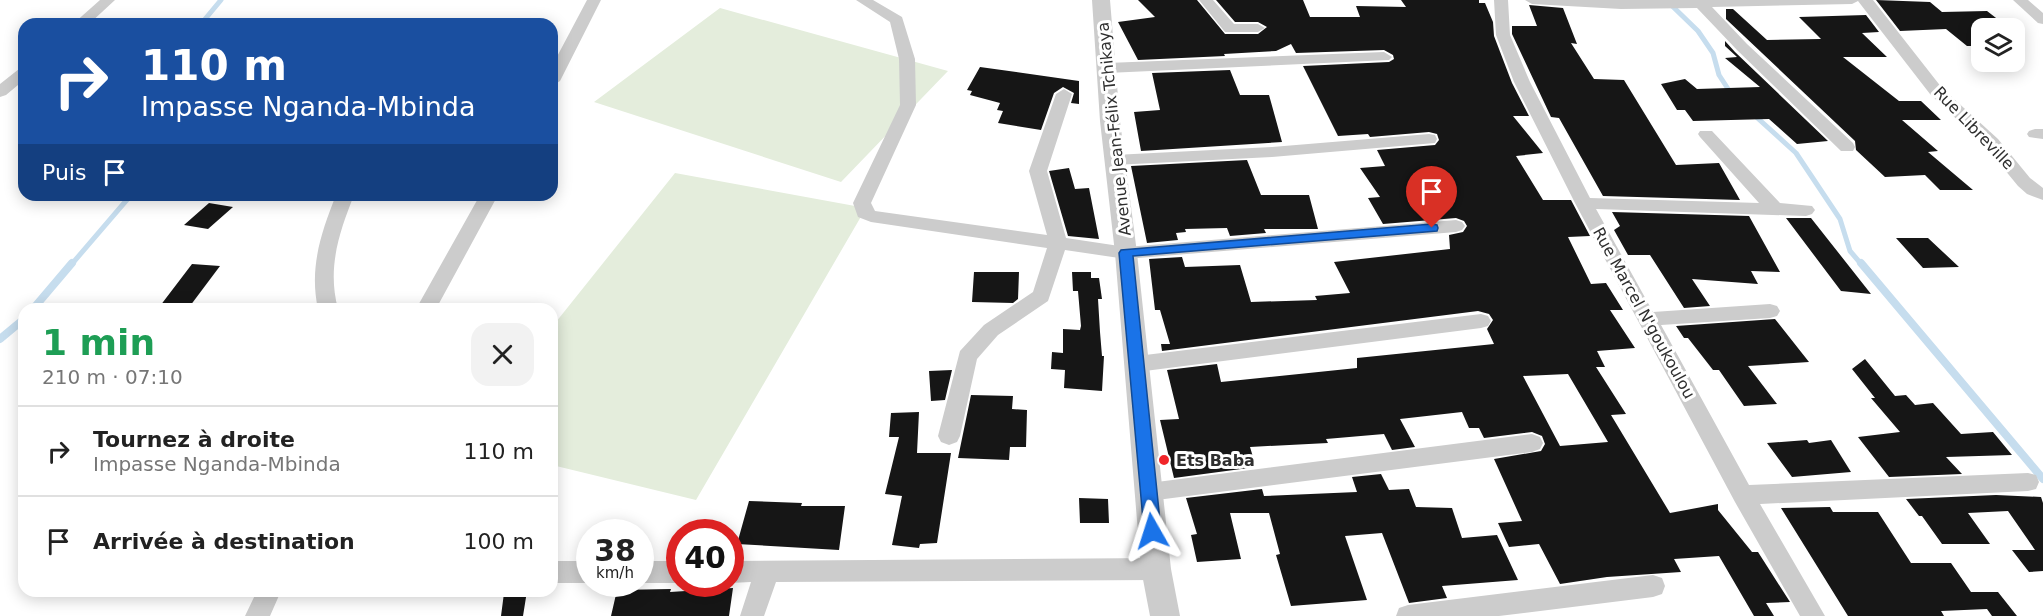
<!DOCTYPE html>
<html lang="fr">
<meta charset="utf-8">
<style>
body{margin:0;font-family:"DejaVu Sans",sans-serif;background:#f2f2f2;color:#222;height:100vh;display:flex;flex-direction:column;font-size:22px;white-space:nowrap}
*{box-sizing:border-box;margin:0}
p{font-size:20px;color:#767676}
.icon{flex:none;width:33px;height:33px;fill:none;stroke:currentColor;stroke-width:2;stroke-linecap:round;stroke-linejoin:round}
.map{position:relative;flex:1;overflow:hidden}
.details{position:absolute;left:18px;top:303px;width:540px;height:294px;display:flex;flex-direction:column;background:#fff;border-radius:18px;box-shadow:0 3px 15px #0003}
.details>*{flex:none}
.guide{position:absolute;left:18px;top:18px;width:540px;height:183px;border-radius:18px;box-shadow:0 3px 15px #0003;background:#1a4fa0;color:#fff;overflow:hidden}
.buttons{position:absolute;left:1971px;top:18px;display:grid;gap:12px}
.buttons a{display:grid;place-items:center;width:54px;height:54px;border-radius:12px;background:#fff;box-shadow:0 3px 15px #0003;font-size:30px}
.speed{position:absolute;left:576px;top:519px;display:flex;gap:12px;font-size:30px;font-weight:700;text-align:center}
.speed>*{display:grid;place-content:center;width:78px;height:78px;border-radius:50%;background:#fff;box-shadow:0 3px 15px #0003;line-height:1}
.speed small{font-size:15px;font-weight:400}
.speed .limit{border:9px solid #d22;background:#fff;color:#111}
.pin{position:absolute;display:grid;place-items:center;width:51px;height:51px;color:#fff;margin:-62px -26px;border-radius:50% 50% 50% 0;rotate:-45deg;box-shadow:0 0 6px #0007}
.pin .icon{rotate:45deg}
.me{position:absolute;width:66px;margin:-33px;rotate:354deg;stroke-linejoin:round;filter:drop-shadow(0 0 4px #0008)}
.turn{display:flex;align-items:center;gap:21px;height:126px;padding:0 24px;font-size:27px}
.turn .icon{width:78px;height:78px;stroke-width:2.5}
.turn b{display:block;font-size:42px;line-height:51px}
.then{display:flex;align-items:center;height:57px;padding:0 24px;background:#0003;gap:12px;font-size:22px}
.round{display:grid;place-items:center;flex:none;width:63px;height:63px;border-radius:18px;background:#f2f2f2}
.overview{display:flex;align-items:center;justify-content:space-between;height:102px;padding:0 24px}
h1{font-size:36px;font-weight:700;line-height:45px;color:#1e9e55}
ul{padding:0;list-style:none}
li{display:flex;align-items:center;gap:18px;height:90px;padding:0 24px;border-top:2px solid #e0e0e0}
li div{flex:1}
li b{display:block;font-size:22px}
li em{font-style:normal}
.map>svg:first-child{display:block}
</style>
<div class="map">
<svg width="2043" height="616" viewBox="0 0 2043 616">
<rect width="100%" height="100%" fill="#fff"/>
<path fill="#e4eddc" d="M720 8 948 71 841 182 594 102Z
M675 173 866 208 696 500 552 465V327Z"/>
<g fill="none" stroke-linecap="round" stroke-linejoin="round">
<path stroke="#c6ddee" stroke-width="5" d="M1666 0 1698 31 1713 53 1719 75 1732 95
M201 24 221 0
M1753 114 1796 153 1840 219 1850 251 1862 265
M71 265 131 195"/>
<path stroke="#c6ddee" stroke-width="8" d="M1861 263 2043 479
M33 309 72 263
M0 339 24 319"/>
</g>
<path fill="#161616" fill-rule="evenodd" d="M1138 0H1197L1225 34H1258L1267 27 1258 22H1235L1216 0H1303L1310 17H1360L1356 6 1406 7 1401 0H1479V3H1485L1493 22 1494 36 1512 83 1529 116H1513L1543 153 1516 156 1543 200H1571L1590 236 1568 237 1591 284 1606 283 1623 310H1610L1635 348 1597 351 1605 367H1596L1626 414 1611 415 1670 513 1718 504V510L1752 552H1758L1790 602 1766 603 1774 616H1754L1719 556 1674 559 1681 572 1607 577 1560 584 1539 544 1509 547 1498 523 1522 521 1494 459 1541 451 1545 444 1542 436 1532 432 1484 438 1479 428H1469L1462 412 1400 419 1415 447 1392 450 1384 434 1326 439 1328 443 1250 447 1256 467 1174 478 1160 420 1179 419 1167 370 1217 364 1221 382 1357 368V358L1494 344 1487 329 1493 320 1489 314 1478 311 1162 351 1161 344H1170L1160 310H1155L1149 259 1182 257 1185 267 1240 265 1251 302 1317 300 1315 296 1350 293 1334 262 1450 249 1449 235 1463 232 1467 226 1464 221 1456 218 1383 224 1368 198 1380 197 1360 168 1385 166 1377 150 1435 145 1439 140 1437 134 1429 132 1370 137 1368 134 1338 136 1303 66 1389 62 1394 59 1393 55 1384 50 1296 53 1291 44 1276 51 1224 54 1225 56 1138 60 1118 22 1155 17ZM1568 374 1608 442 1560 446 1523 376Z
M1876 0 1930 2 1942 12 1987 11 2009 28H1982V46H1967L1946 29 1900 31Z
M1529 5 1563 8 1577 44 1571 43 1594 79 1624 80 1676 165 1719 163 1740 200 1603 196 1559 118 1551 117 1512 34V26H1537Z
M1726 9H1733L1767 40 1821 39 1799 17 1866 15 1879 32 1862 33 1887 57H1843L1899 101H1921L1941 120H1902L1938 151 1928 152 1973 190H1940L1925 175 1885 177 1856 150 1855 141 1726 19Z
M1725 41 1735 52 1828 141 1797 144 1769 119 1693 121 1685 110H1677L1661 84 1685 79 1697 89 1760 87 1725 58 1737 57 1725 46Z
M980 67 1079 81V104L1071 103 1074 93 1063 87 1054 93 1041 130 998 123 1003 111 997 110 1000 103 970 95 972 91 967 90Z
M1230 70 1240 95H1269L1282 142 1141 151 1134 112 1160 110 1152 73Z
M1247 160 1261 195H1309L1318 229H1264L1266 233 1230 236 1227 228 1185 229 1186 232 1176 233 1178 240 1147 243 1131 166Z
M1069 168 1075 189 1089 188 1099 239 1068 236 1049 171Z
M209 203 233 207 208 229 184 225Z
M1612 212 1749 216 1780 272 1751 271 1758 284 1692 279 1710 306 1684 308 1650 255H1628L1614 230 1620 226Z
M1786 218H1811L1871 294 1841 291Z
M1896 238H1928L1959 267 1923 268Z
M192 264 220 266 190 306H160Z
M974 272H1019L1018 299 1013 303 972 302Z
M1072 272H1091V278H1099L1102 299H1098L1100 332 1102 356H1104L1102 391 1064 388 1065 370 1051 369 1052 352 1063 353V329L1080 330 1081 326 1078 291H1073Z
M1775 319 1809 362 1748 366 1777 404 1744 406 1719 370H1713L1688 338H1684L1676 326Z
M1865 359 1895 396 1906 395 1915 405 1933 403 1961 434 1993 432 2012 455 1946 457 1962 474 1889 477 1858 437 1900 432 1871 398H1875L1852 369Z
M952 370 945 400 931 401 929 371Z
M971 395 1013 396 1012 409 1027 410 1026 447H1010L1009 460 958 458Z
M919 412 917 453H951L937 543 920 544 919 548 892 545 902 496 885 494 899 437H889L891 413Z
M1807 440 1809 443 1831 440 1851 472 1792 477 1767 443Z
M1381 474 1389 490 1409 489 1416 507 1452 508 1462 538 1497 535 1518 580 1442 586 1447 598 1409 603 1382 533 1345 536 1367 600 1291 606 1276 555 1280 554 1269 513H1230L1241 559 1197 562 1191 535 1197 534 1186 498 1262 489 1264 496 1357 492 1352 477Z
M1996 495 2041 497 2043 503V571L2029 572 2012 550H2035L2008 511 1968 513 1990 544H1942L1922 516H1919L1906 499Z
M1079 498 1108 499 1109 523H1080Z
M749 501 802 503 801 506H845L839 550 737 544Z
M1830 507 1833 512H1878L1911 563H1951L1971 592H1998L2017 616H1992L1987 609 1941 611 1944 616H1848L1781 508Z
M733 588 729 616H611L617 590 671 589 670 592Z
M527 591 523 616H501L504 593Z"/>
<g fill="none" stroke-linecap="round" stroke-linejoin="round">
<path fill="#ccc" fill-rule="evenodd" d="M100 0H115L89 24H73Z
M587 0H601L560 81 552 86V66Z
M856 0H873L902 17 915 59 916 105 871 203 875 211 1047 235 1029 171 1056 94 1064 89 1072 94 1047 171 1066 238 1126 247 1456 220 1462 222 1465 226 1462 230 1456 232 1126 259 1065 250 1048 301 998 335 977 359 960 436 957 442 949 445 941 442 938 436 960 351 984 325 1033 292 1047 248 871 222 858 217 853 203 900 105 899 59 890 22Z
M1199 0H1213L1234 24H1258L1265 28 1258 32H1225Z
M1494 0H1508L1510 35 1530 82 1590 198 1759 203 1700 137 1698 134 1700 131H1712L1780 203 1812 206 1815 210 1812 214 1806 216 1596 209 1653 312 1770 304 1777 306 1780 311 1777 316 1770 318 1661 325 1749 485 2028 473 2036 475 2039 482 2036 489 2028 491 1760 504 1825 616H1800L1735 502 1575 203 1514 82 1496 35Z
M1525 0H1873L1942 88 1998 139 2030 178 2043 188V200L2027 194 2018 186 1986 147 1930 94 1858 1 1852 4 1712 7 1747 44 1853 143 1855 147 1853 151H1841L1737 50 1697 8 1621 9 1532 4Z
M2013 0H2028L2043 13V24L2038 23Z
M1384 52 1392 57 1389 60 1107 73 1099 68 1107 63Z
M24 67V80L6 95 0 97V84L19 69Z
M2035 129H2043V139L2029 137 2027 134 2029 131Z
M1429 134 1435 135 1437 139 1435 143 1272 157 1114 165 1108 164 1106 160 1108 156 1114 155 1272 147Z
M336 195H354C339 233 327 268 338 309H318C309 268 321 233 336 195Z
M480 195H498L436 309H416Z
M1481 314 1488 316 1491 321 1488 326 1481 328 1137 372 1130 369 1127 364 1130 359 1137 356Z
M1532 434 1540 437 1543 443 1540 449 1532 452 1149 501 1141 499 1138 492 1141 485 1149 483Z
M1156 558 1165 562 1168 569 1165 576 1156 580 776 582 764 616H740L751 582 730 583V561Z
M552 561H590V583H552Z
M640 561H680V583H640Z
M1653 575 1662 578 1665 586 1662 594 1653 597 1499 616H1396L1399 608 1408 605Z
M257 591H281L270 616H245Z"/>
<path fill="#ccc" fill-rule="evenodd" d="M1092 0H1110L1120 121 1137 253 1171 569 1180 616H1150L1141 569 1115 253 1100 121Z"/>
</g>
<path fill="#1a73e8" stroke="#114b97" stroke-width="1.5" d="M1432 224 1437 225 1438 228 1437 231 1133 256 1161 531 1158 535 1152 538 1147 535 1144 531 1119 253 1121 250Z"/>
<circle fill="#f1252a" stroke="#fff" stroke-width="2" cx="1164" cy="460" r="6"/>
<g text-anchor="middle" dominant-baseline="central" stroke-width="6" stroke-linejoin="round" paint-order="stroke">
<g font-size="16" fill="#2f2f2f" stroke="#fff">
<text transform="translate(1974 128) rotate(46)">Rue Libreville</text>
<text transform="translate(1114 129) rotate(-96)">Avenue Jean-Félix Tchikaya</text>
<text transform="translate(1644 313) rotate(61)">Rue Marcel N'goukoulou</text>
</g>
<g font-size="16" font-weight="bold" fill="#2f2f2f" stroke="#fff" text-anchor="start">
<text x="1176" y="460">Ets Baba</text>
</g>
</g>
</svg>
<div class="buttons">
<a><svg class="icon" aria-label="layers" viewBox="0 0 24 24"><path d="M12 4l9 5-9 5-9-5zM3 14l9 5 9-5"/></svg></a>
</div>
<div class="speed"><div>38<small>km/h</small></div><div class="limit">40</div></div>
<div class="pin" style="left:1432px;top:228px;background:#d93025"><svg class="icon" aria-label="arrive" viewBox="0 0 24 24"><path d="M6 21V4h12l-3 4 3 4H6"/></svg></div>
<svg class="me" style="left:1152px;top:531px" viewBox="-20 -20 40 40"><path d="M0-17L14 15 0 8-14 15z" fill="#1a73e8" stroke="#fff" stroke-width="4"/></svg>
<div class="guide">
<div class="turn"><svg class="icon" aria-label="right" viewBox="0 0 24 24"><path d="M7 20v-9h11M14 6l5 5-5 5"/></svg><div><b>110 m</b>Impasse Nganda-Mbinda</div></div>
<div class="then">Puis<svg class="icon" aria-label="arrive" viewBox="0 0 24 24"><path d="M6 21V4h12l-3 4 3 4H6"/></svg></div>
</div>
<section class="details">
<div class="overview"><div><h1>1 min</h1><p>210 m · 07:10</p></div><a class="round"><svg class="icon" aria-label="close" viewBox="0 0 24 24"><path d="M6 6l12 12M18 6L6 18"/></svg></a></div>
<ul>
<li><svg class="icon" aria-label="right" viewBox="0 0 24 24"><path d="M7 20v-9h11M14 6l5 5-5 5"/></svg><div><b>Tournez à droite</b><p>Impasse Nganda-Mbinda</p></div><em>110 m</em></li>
<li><svg class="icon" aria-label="arrive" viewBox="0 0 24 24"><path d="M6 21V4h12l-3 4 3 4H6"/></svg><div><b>Arrivée à destination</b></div><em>100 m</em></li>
</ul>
</section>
</div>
